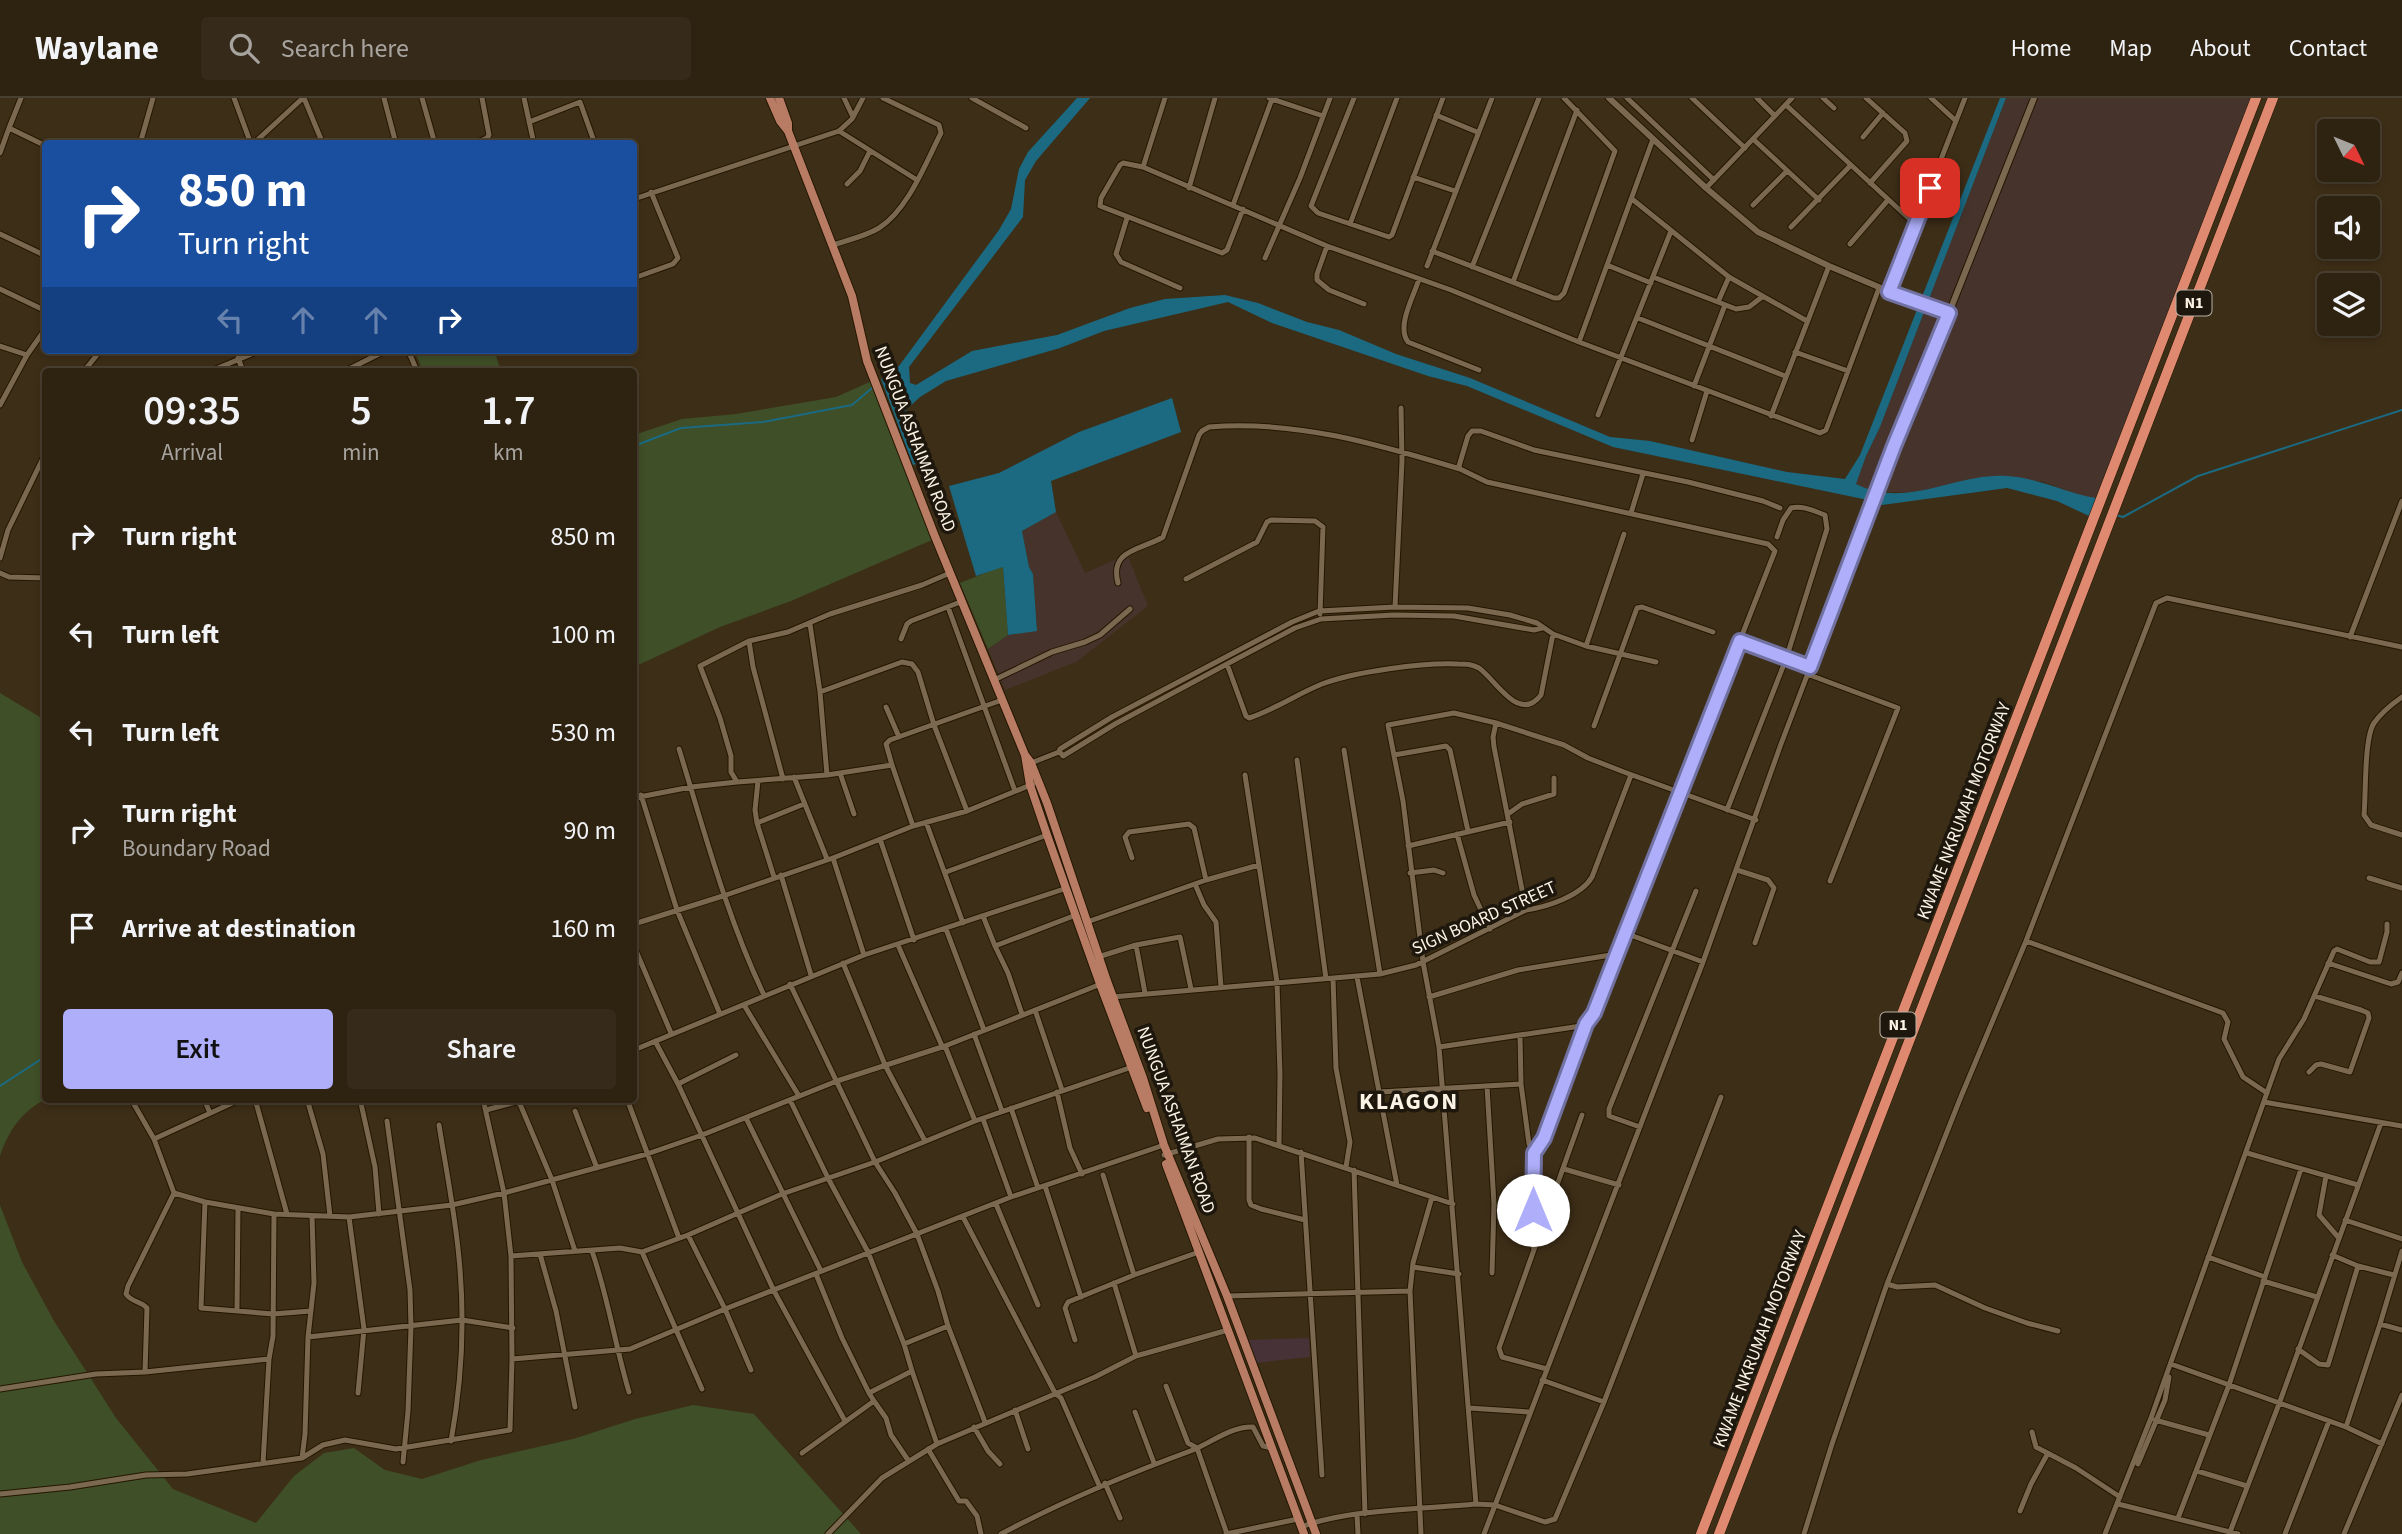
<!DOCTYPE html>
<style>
body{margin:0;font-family:"Source Sans 3",sans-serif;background:#362a1a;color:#f1f3f6;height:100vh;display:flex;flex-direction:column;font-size:26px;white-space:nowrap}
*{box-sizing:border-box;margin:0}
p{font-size:23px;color:#a7a49f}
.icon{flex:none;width:38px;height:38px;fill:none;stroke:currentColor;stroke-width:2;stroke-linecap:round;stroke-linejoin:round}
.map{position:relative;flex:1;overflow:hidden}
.details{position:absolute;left:42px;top:270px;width:595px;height:735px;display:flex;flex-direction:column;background:#2e2211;border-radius:7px;box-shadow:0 4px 10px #0003,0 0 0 2px #493f31}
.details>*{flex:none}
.banner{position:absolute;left:42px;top:42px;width:595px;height:214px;border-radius:7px;box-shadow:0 4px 10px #0003,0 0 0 2px #493f31;background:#1a4fa0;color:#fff;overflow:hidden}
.needle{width:46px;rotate:133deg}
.fabs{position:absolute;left:2317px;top:21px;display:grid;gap:14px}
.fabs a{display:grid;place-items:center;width:63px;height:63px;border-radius:7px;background:#2e2211;box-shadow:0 4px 10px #0003,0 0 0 2px #493f31;font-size:35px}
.pin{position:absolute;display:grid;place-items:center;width:60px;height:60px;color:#fff;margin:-30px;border-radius:14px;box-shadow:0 4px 10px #0006}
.me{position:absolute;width:77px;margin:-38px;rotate:0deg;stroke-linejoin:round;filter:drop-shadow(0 0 5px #0008)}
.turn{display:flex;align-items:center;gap:24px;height:147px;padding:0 21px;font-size:32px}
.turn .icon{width:91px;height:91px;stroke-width:2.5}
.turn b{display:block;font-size:49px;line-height:60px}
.lanes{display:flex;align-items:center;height:66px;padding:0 21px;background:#0003;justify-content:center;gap:35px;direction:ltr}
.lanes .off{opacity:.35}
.eta{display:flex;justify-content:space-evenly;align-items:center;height:119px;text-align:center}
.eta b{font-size:42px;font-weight:600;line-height:49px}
.primary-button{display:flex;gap:14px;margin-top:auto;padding:14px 21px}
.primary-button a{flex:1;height:80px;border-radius:7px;background:#aeaefa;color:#111;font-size:28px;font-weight:600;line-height:80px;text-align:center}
.primary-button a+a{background:#362a1a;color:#f1f3f6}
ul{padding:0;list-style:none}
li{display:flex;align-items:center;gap:21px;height:98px;padding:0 21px}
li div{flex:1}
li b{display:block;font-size:26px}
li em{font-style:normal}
header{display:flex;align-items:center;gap:42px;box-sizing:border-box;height:98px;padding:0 35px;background:#2e2211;border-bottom:2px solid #493f31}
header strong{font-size:33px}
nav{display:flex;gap:38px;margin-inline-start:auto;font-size:24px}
.search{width:490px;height:63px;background:#362a1a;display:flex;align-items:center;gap:18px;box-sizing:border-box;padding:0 24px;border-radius:7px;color:#a7a49f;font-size:26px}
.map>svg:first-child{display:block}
</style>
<header>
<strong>Waylane</strong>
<div class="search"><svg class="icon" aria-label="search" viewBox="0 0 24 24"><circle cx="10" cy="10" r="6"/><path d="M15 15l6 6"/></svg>Search here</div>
<nav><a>Home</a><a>Map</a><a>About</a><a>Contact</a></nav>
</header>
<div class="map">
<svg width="2402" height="1436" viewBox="0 0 2402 1436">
<rect width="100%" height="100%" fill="#3d2e17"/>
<path fill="#46342c" d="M2006 0H2251L2096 400 2077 397 2042 383 1936 390 1911 394H1883L1866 391 1856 386 1866 358 1880 329Z
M1056 414 1085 475 1127 456 1148 508 1076 564 1005 592 988 551 1008 537 1037 532 1033 476 1029 469 1022 433Z"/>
<path fill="#463237" d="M1309 1240 1310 1259 1255 1265 1246 1242Z"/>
<path fill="#3f4f27" d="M414 252H494L501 273H423Z
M872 283 932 442 791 503 720 529 634 569V337L682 321 736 316 836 299Z
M1003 468 1008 537 988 551 960 485Z
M0 595 45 622 46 1001C21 1014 9 1032 0 1058Z
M0 1107 22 1164 54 1223 116 1320 173 1391 256 1425 294 1378 324 1355 354 1350 385 1372 422 1381 481 1362 573 1341 635 1321 693 1307 754 1316 861 1436H0Z"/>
<path fill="#1b6a82" d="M1077 0H1090L1036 63 1025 82 1023 119 909 269 910 285 916 287 972 253 1057 237 1130 210 1165 201 1225 197 1258 205 1307 224 1339 232 1396 256 1470 280 1610 339 1650 343 1787 374 1845 381 1860 357 2000 0H2006L1880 329 1866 358 1856 386C1906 412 1957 374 2008 378 2039 380 2066 395 2096 400L2089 418 2057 403 2007 390 1882 407 1863 401 1613 349 1467 288 1428 278 1272 225 1228 204 1104 233 1060 250 946 283 920 299 906 312 922 364 913 367 881 281 899 268 999 132 1011 111 1019 71 1028 54Z
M1172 300 1181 334 1051 383 1056 414 1022 433 1029 469 1033 476 1037 533 1008 537 1003 469 976 478 949 388 999 375 1079 334Z"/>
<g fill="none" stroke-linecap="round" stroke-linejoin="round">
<path stroke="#1b6a82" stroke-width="2" d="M634 348 681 330 763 324 852 307 872 290
M2116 417 2123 419 2198 378 2402 312
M0 988 46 958"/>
<g stroke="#241601" stroke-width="7">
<path id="minor" d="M234 0 251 46
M304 0 323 46
M384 0 396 46
M422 0 435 46
M524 0 534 46
M844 0 853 19
M972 0 1026 30
M1165 0 1143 69 1327 148 1451 192 1579 244
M1269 0 1323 18
M1354 0 1311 108 1318 115 1389 139 1392 137 1443 0
M1627 0 1714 82
M1692 0 1745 50
M1757 0 1775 18
M1823 0 1834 10
M1866 0 1905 35 1907 43 1870 85
M1931 0 1956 23
M1786 7 1916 127
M1436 17 1477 34
M529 24 580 4 595 46
M9 30 21 0
M839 33 917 82
M1863 39 1883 15
M1653 41 1579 244 1820 335 1826 332 1879 190
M1753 41 1819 102
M140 46 153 0
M253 46 303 0
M474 46 487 40 489 37 482 0
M0 55 9 30 46 48
M1143 69 1123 65 1120 67 1101 100 1100 108 1222 155 1227 152 1243 111
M1413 79 1455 93
M847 86 860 73 870 53
M1189 90 1215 0
M1706 90 1792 0
M634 101 839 33 852 21 863 0
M1632 101 1729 179 1807 223
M1233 107 1272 1
M1753 107 1787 73
M1127 120 1116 156 1121 164 1180 190
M1350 126 1397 0
M1791 129 1850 68
M0 136 46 158
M1850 146 1888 102
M833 147C848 142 866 138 879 130 908 112 926 64 941 35L939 27 883 0
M1327 148 1317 176V182L1329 192 1364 206
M1432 153 1554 200H1559L1564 195 1615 53 1564 0
M1265 160 1300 80 1330 0
M1607 167 1651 185
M1427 168 1492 0
M1472 169 1539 0
M1653 179 1736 211 1749 209 1762 199
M634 180 673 166 678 160 651 94
M1419 181C1414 198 1396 228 1408 244L1479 272
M1513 184 1577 12
M0 191 46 213
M1889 194 1965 0
M1718 204 1729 179
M1638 220 1785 278
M0 248 27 257
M408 252 417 273
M507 252H512
M1795 254 1848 273
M238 260 243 273
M84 273 101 252
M211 273 261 252
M345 273 387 252
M1694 288 1725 207
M0 307 27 257 46 230
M1598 317 1671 133
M1771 318 1829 168
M1692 342 1707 293
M1631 415 1643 376
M0 460 8 432 46 354
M0 475 9 479 46 480
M1186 481 1257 444 1267 424 1271 422 1315 423 1323 429 1320 516
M1118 485C1109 451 1142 452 1163 439L1199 337 1202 333 1209 329C1297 322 1377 346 1460 371
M948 509 1015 693
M1395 509 1402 363 1401 310
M810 526 820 594 827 677 892 667 913 728
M1542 530 1534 532 1454 518 1394 517 1321 521 1295 530 1227 566 1115 626 1063 658 1059 653 1060 651 1112 619 1292 524 1319 513 1395 509 1468 510 1510 517 1537 525 1553 536 1586 548 1656 564
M2350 539 2402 403
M901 541 907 526 911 523 963 503
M749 543 700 568 720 620 731 658V674L737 684 827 677
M1740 543 1810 569
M1586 548 1624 436
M1227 566 1246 618 1249 620C1274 612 1297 596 1322 586 1353 574 1425 564 1458 566 1466 566 1472 566 1479 570 1496 582 1519 626 1541 597L1553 536
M1807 576 1898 610 1830 783
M994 582 1052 554 1085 544 1100 537 1130 511
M820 594 902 564 912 566 918 574 934 627 967 713
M2402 599C2392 606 2381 615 2374 625 2364 640 2366 696 2364 717L2371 727 2402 737
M886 609 899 639
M1594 628 1637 510 1642 509 1713 534
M679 651C704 732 727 820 764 897
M1344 652 1380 876
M1394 657 1446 648 1450 652 1468 733
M1297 662 1326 881
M1031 665 1059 654
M892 667 886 646 890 642 1002 602
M840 675 854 716
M1245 677 1277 884 1280 976 1279 1046
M794 679 827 761
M783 681 753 569 749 543 788 534 830 516 922 487 950 475
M758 683 755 712 757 725 774 779
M641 697 677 812 720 916
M634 700 691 689 737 684
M1727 712 1786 561 1827 431 1825 417C1814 413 1802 407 1791 410L1783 422 1777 439
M1508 716 1522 706 1554 696V680
M926 724 963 825
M757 725 804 706
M1457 736 1474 797 1490 831
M880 741 914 842
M1408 748 1510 724
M833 760 864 857
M1132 760 1125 739 1129 734 1189 726 1194 730 1206 782
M1737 772 1768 782 1774 790 1755 845
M946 774 1047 737
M1410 775 1434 772 1443 775
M781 777 811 877
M2369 780 2402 790
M1195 786 1204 807 1216 824 1221 889
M1526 812 1494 649 1493 639 1496 625 1564 647 1588 660 1624 674 1756 722
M983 818 995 848
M1087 824 1206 782 1259 767
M634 826 726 797 833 760 913 728 967 713 1033 686
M946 831 984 932
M1625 835 1703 864
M2026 843 2223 915 2228 924 2224 941 2243 979 2267 995
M898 847 942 948
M1136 847 1145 895
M634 848 671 935
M1098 859 1136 847 1180 839 1191 891
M843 865 885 967 925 1043
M2328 865 2391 886 2398 884 2402 875
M1357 879 1397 1087
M1333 881 1336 970 1350 1044 1346 1069
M790 886 875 1064 895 1095 917 1136 938 1193 948 1228 985 1324
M1112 899 1380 876 1416 867 1526 812C1547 809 1581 798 1592 779L1631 677
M1429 899 1518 872 1617 856
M744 907 799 998
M1035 912 1062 992
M1022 916 1008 875 995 848 1076 817
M974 936 1002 1013
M1520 937 1521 986 1529 1046 1534 1055 1533 1149
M655 943 678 986 774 1193 845 1323
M945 948 975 1023
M1439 949 1581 928 1588 924 1617 856 1775 453 1768 446 1487 384 1460 371 1459 368 1468 338 1472 333H1481L1534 352 1688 384 1763 403 1780 410
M634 952 864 857 1067 790
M2309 974 2316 967 2321 966 2350 974 2369 920 2368 915 2361 912 2315 898
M678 986 736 957
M1487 988 1494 1106 1492 1175
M1057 994 1070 1050 1082 1076
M1380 994 1521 986
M131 1001 154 1041 174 1095 128 1188 126 1196C131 1204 141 1203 147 1210L145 1274
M204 1001 210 1015
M255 1001 287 1116
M307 1001 323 1056 330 1118
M360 1001 375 1069 379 1116
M483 1001 504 1095 511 1158 620 1150 642 1154 688 1137 782 1096 875 1064 975 1023 1132 969
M627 1001 679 1140
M790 1002 829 1082 868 1154 904 1246 912 1273 869 1295 874 1303 802 1355
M2264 1004 2402 1028
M1011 1010 1038 1090
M486 1012 516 1004 520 1006 552 1082 575 1153
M575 1013 597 1070
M746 1020 821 1173
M983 1021 1011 1099
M387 1023 410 1192 411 1229 408 1313 403 1364
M439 1027C446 1071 455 1116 459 1160 465 1221 462 1283 451 1343
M1640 1029 1609 1018V1011L1696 793
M1249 1039V1102L1251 1107 1261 1111 1305 1122
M154 1041 241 1001
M1301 1054 1322 1377
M1534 1055 1544 1040 1586 926
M2247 1055 2358 1087
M1164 1057 1218 1041 1255 1040 1453 1106
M1564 1071 1619 1087
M1354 1072 1365 1416
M1103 1077 1134 1177
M2326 1078 2319 1117 2338 1139
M1045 1088 1081 1199
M174 1095 205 1104 274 1116 349 1119 452 1107 504 1095 647 1056 702 1037 837 983 945 948 1101 886
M205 1104 201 1210 273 1216 311 1213
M996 1106 1038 1207
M349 1119 364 1231 358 1295
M963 1119 1055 1295 1061 1300 1099 1387
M2345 1122 2402 1141
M592 1153C608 1199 615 1247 629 1294
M642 1154 702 1291
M540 1156 556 1213 575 1309
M511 1158 512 1261
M2208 1159 2265 1179
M2358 1168 2394 1177
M1413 1169 1459 1176
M816 1176 842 1240 869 1295
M2263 1183 2317 1199
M1114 1185 1136 1258
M1887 1186 1897 1189 1935 1187 1985 1210 2027 1225 2058 1233
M1227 1198 1410 1193
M237 1212 238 1110
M2380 1226 2402 1232
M308 1239 462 1222 513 1230
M1075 1242 1065 1210 1068 1204 1134 1177 1199 1154
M904 1246 948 1228
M2298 1251 2319 1266 2328 1267 2358 1168 2332 1157
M2171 1266 2346 1329 2382 1346
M1547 1271 1502 1259 1499 1250 1582 1017
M751 1272 725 1211 1011 1099 1161 1048
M912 1273 937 1346
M1542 1282 1604 1304
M1166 1288 1188 1345 1197 1350 1227 1436
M0 1291 96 1276 145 1274 269 1261
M874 1303 886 1320 891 1337 908 1362
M1469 1310 1529 1314
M1015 1312 1028 1351
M1135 1314 1154 1365
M2155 1322 2209 1337
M974 1329 988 1353 1000 1366
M2346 1329 2380 1226 2402 1153
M2032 1334 2036 1349 2076 1370 2120 1399
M928 1351 959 1403H966L977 1418 981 1436
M302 1360 305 1336 308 1239 314 1185 312 1118
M263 1365 269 1261 273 1238 274 1116
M2138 1366 2165 1302 2169 1279
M2197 1373 2247 1388
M1105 1385 1120 1420
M0 1396 70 1389 146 1377 187 1376 302 1360 323 1347 345 1342 396 1351 510 1332 512 1261 630 1251 725 1211 688 1137
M1476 1406 1439 949 1423 864 1403 703 1388 627 1454 615 1496 625
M2118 1406 2238 1436
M2020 1413 2031 1386 2048 1355
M1357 1417 1358 1436
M2178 1420 2229 1287 2301 1071
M1301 1429C1349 1411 1424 1411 1476 1406L1495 1407 1545 1424 1555 1421 1604 1304 1721 999
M2230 1434 2279 1306 2381 1025
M828 1436 882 1380 937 1346 1095 1279 1136 1258 1228 1232
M1001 1436C1065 1402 1125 1377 1193 1352 1212 1344 1232 1328 1253 1329L1263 1348 1272 1350
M1226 1436 1298 1421
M1421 1436 1410 1193 1413 1165 1432 1099
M1484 1436 1703 864 1781 646 1881 383 1949 215
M1804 1436 1832 1346 1887 1186 1960 1001 2026 843 2156 505 2167 500 2402 549
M2105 1436 2151 1320 2279 961 2304 921 2334 853 2337 851 2370 864H2379L2387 834V826
M2285 1436 2329 1323
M2344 1436 2402 1297"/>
</g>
<g stroke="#241601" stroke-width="8">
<path id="tertiary" d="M1609 0 1706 90 1758 134 1829 168 1912 203 1949 215 2034 0"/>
</g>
<g stroke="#241601" stroke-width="10">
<path id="primary" d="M770 0 780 23 788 33
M779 0 788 25V33L852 198 867 263 934 436 1025 657 1031 665 1047 705 1107 883 1143 980 1164 1047 1227 1198 1316 1436
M1025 657 1030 687 1047 737 1100 886 1147 1010
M1166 1066 1304 1436"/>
</g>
<g stroke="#241601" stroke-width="11">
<path id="motorway" d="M1701 1436 2256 0
M1719 1436 2273 0"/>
</g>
<use href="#minor" stroke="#7a6950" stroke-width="5"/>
<use href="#tertiary" stroke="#7a6950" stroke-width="6"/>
<use href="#primary" stroke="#b77c63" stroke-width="8"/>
<use href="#motorway" stroke="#df8970" stroke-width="10"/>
</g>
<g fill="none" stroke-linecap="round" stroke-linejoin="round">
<g stroke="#7171a2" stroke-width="18">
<path id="route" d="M1533 1112 1534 1055 1544 1040 1586 926 1594 915 1617 856 1740 543 1810 569 1894 348 1949 215 1889 194 1930 90"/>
</g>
<use href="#route" stroke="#aeaefa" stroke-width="12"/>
</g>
<g text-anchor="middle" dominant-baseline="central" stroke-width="7" stroke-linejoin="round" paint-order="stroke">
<g fill="#1e170d" stroke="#bab1a4" stroke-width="2">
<rect x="2176.5" y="192.5" width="35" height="25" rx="5"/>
<rect x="1880.5" y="914.5" width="35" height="25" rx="5"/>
</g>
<g font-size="16" font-weight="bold" fill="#fdf3e5">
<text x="2194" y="205">N1</text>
<text x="1898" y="927">N1</text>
</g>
<g font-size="18" fill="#fdf3e5" stroke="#1e170d">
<text transform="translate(915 341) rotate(69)">NUNGUA ASHAIMAN ROAD</text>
<text transform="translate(1964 713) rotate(-69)">KWAME NKRUMAH MOTORWAY</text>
<text transform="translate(1484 820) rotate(-24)">SIGN BOARD STREET</text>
<text transform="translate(1176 1022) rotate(70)">NUNGUA ASHAIMAN ROAD</text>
<text transform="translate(1760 1241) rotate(-69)">KWAME NKRUMAH MOTORWAY</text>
</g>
<g font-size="24" font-weight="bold" letter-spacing="2" fill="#fdf3e5" stroke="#1e170d">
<text x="1409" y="1003">KLAGON</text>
</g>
</g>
</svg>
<div class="fabs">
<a><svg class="needle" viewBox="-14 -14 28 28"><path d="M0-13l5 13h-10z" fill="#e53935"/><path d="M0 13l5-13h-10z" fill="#a7a49f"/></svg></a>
<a><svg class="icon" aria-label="sound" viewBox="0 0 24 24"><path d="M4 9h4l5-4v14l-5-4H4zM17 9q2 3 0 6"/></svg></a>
<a><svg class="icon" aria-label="layers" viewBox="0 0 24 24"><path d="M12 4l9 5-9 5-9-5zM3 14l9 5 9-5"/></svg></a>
</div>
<div class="pin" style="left:1930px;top:90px;background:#d93025"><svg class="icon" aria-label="arrive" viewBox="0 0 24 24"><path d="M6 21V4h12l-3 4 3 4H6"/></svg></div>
<svg class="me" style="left:1533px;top:1112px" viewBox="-20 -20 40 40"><circle r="19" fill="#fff"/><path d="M0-13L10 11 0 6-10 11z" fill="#aeaefa"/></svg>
<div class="banner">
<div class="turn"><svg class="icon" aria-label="right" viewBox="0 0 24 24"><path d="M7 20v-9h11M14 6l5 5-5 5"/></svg><div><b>850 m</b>Turn right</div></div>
<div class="lanes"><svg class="icon off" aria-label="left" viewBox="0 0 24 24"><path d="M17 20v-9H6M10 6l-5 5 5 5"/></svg><svg class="icon off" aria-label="ahead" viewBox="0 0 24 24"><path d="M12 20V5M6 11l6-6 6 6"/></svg><svg class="icon off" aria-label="ahead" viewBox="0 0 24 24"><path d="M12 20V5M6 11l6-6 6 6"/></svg><svg class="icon" aria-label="right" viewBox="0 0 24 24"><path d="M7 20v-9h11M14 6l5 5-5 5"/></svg></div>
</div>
<section class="details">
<div class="eta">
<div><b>09:35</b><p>Arrival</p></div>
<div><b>5</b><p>min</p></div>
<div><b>1.7</b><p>km</p></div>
</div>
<ul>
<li><svg class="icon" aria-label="right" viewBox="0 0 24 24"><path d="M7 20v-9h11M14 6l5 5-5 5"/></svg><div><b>Turn right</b></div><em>850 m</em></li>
<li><svg class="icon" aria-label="left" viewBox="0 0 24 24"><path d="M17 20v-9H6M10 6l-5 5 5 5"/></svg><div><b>Turn left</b></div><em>100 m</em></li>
<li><svg class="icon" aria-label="left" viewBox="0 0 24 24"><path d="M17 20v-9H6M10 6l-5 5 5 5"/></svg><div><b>Turn left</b></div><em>530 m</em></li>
<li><svg class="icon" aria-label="right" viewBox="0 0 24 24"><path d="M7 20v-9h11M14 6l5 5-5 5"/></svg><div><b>Turn right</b><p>Boundary Road</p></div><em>90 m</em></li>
<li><svg class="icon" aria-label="arrive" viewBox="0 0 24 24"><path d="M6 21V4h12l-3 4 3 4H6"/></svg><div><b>Arrive at destination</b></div><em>160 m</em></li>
</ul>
<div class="primary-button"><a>Exit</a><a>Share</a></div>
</section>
</div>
